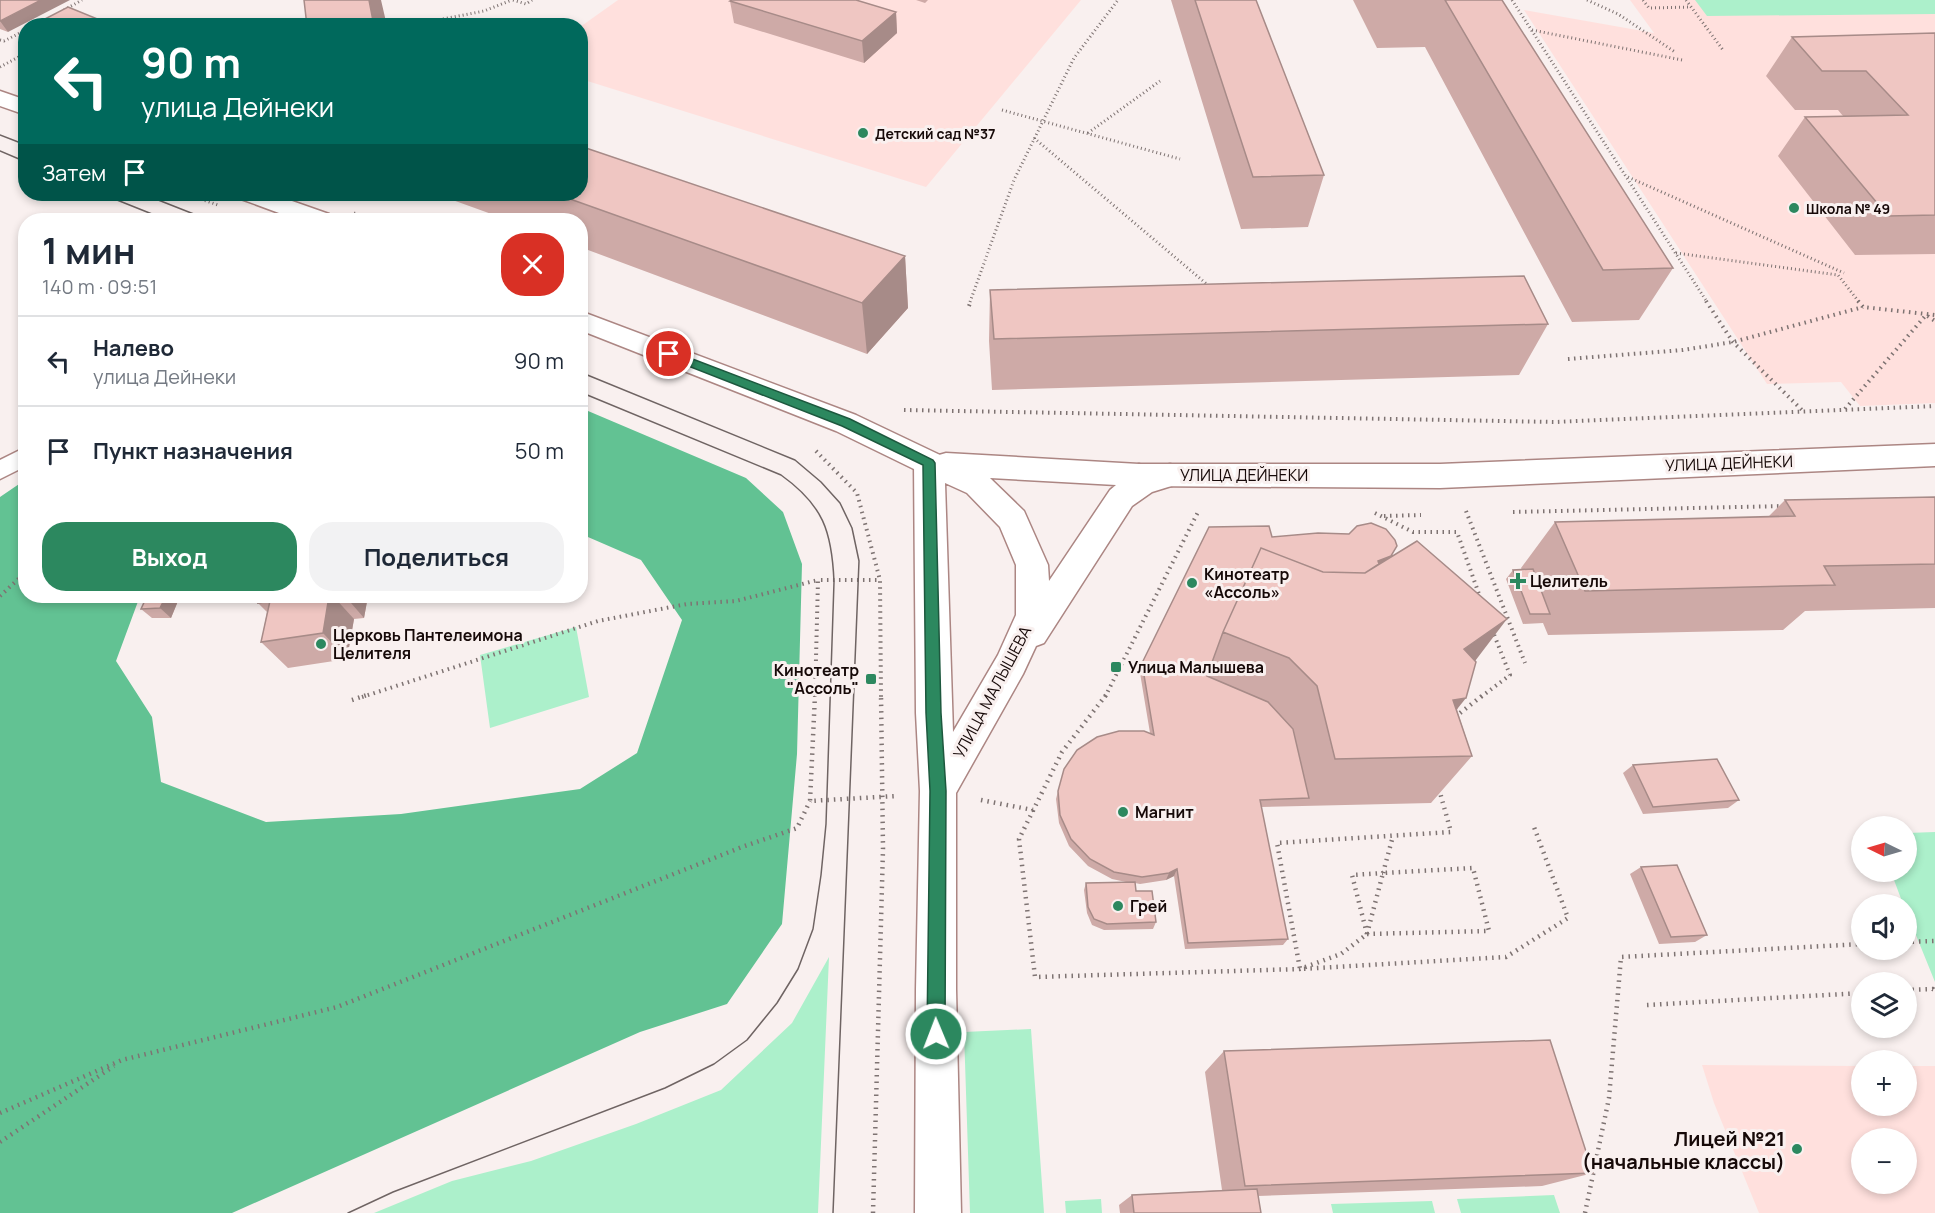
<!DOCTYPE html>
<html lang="ru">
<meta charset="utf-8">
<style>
body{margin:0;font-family:Manrope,sans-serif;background:#f2f2f3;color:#1f2937;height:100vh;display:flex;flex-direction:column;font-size:22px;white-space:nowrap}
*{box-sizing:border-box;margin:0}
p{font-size:20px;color:#747a83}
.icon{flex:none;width:33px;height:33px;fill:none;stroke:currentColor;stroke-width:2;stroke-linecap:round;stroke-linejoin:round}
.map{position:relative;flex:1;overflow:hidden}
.panel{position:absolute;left:18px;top:213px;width:570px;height:390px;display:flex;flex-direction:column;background:#fff;border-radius:24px;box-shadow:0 3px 9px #0003}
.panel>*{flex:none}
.hud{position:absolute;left:18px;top:18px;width:570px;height:183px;border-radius:24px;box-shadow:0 3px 9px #0003;background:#00695c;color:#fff;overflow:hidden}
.needle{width:39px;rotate:275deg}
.tools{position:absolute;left:1851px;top:816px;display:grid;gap:12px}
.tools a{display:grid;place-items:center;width:66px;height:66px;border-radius:50%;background:#fff;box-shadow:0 3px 9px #0003;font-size:30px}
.pin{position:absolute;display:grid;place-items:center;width:51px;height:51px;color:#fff;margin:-26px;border:3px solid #fff;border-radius:50%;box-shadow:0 2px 6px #0007}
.me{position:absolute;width:66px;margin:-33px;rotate:359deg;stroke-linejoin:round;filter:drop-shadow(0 0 4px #0008)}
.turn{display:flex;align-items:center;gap:21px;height:126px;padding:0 24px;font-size:27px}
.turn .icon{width:78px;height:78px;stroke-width:2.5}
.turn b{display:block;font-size:42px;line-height:51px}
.then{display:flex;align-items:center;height:57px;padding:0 24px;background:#0003;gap:12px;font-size:22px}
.round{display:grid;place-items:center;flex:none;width:63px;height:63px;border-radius:24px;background:#f2f2f3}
.summary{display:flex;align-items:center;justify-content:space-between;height:102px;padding:0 24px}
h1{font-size:36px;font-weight:700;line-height:45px}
.cta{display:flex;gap:12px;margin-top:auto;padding:12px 24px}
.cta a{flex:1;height:69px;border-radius:24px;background:#2c885f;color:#fff;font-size:24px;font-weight:700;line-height:69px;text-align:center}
.cta a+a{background:#f2f2f3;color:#1f2937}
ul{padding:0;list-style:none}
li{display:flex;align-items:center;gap:18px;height:90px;padding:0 24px;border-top:2px solid #e0e1e3}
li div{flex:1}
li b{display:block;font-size:22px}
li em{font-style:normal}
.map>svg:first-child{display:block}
</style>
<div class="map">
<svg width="1935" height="1213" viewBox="0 0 1935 1213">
<rect width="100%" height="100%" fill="#f9f0ef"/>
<path fill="#ffe0dd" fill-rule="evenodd" d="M618 0H1081L926 187 581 79 580 27Z
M1630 0H1935V403L1860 406 1841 382 1767 384 1524 10 1654 33Z
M1702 1065 1861 1066 1862 1106H1906L1907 1066H1935V1213H1759L1714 1103ZM1862 1138H1906V1184H1862Z"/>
<path fill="#acf0cb" d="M1695 0H1935V14L1707 16Z
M576 627 589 697 490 728 480 655Z
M1935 832V982L1907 913 1906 904H1903L1891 872H1906L1907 833Z
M829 957 818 1213H374L452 1181 531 1161 636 1124 721 1090 792 1023Z
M1031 1029 1044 1213H970L964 1032Z
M1554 1195 1560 1213H1461L1457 1199Z
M1101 1199 1102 1213H1066L1065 1201Z
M1432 1201 1435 1213H1333L1331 1204Z"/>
<path fill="#62c293" d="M581 408 746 478 783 512 802 564 797 754 782 924 727 1004 640 1032 232 1213H0V497L25 480 26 596H140L116 661 152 717 161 782 266 822 401 814 580 789 637 753 682 620 641 560 581 534Z"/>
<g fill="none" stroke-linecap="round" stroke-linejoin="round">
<g stroke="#ac8683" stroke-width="3">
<path id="service" d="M26 447V466L0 479V460Z"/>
</g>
<g stroke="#ac8683" stroke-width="3">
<path id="minor" d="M929 452 939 455 946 453 1139 464 1151 469 1170 464 1181 467 1185 475 1181 483 1152 492 1132 506 1044 643 1036 646 1023 674 956 793V989L961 1213H915L916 989 920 791 916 713 914 463 918 455ZM990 478 1116 485 1110 490 1049 581 1048 565 1024 511ZM945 483 967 493 1000 527 1016 565V615L998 655 953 732Z"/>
</g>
<g stroke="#ac8683" stroke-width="3">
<path id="tertiary" d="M1935 444V466L1440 488 1139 486 1128 483 1124 475 1128 467 1139 464H1440Z"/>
</g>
<g stroke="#ac8683" stroke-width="3">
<path id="secondary" d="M0 91 26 100V115L0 106Z
M238 194H272L329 214 332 220H298L241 199Z
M580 311 856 415 940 455 944 463 940 471 929 474 918 471 836 431 580 330Z"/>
</g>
<path stroke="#7e7372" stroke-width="3" stroke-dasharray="1 3" stroke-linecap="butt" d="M513 0 526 4 532 0
M1512 0 1707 302
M1587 0 1618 14 1675 52
M1643 0 1649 8 1691 7
M1686 0 1723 50
M64 10 82 0
M443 19 484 11 512 0
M1532 30 1682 60
M0 40 4 41 26 30
M0 67 26 53
M1002 110 1180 159
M1088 133 1160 81
M1034 138 1209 286
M1628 177 1844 273
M186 194 218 205
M354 213 373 220
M1676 253 1838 275 1859 302
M970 302 1014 180 1074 58 1118 0"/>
<path stroke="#7e7372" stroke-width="4" stroke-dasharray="1.5 4.5" stroke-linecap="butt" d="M1706 301 1733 342 1803 411
M1858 301 1863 307 1935 315
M969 306 971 301
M1568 359 1683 350 1733 342 1863 307
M1845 409 1926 315 1935 321
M904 410 1555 422 1935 406
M816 451 857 493 880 580 881 697
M1466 511 1525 663
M1513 512 1784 506
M1375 513 1413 532H1457L1480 597
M1384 516 1421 515
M0 596 26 572
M362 697 598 621 687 604 736 601 818 580
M815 697 818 580H880
M1105 697 1199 510
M1481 697 1510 675 1493 632"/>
<path stroke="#7e7372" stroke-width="4.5" stroke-dasharray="1.5 5" stroke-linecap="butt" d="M815 695 810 801 896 796
M1106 695 1062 752 1019 839 1035 977 1300 969 1341 954 1367 934
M352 700 367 695
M1455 717 1483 695
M1439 789 1451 832 1277 843 1300 969 1506 957 1568 918 1534 827
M981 800 1033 810
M1383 873 1393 836
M1367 934 1352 875 1383 873
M1367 934 1383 873
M1367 934 1489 931 1473 868 1383 873
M1906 942 1935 941
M1906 990 1933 989 1935 992
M1647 1005 1862 993
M0 1113 122 1060 337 1007 742 847 797 828 810 801
M0 1142 114 1066
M873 1213 883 849 881 695
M1585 1213 1609 1098 1621 957 1862 944"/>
<use href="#service" fill="#fff" fill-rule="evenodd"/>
<use href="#minor" fill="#fff" fill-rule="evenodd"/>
<use href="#tertiary" fill="#fff" fill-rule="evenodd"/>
<use href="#secondary" fill="#fff" fill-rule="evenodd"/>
<path stroke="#6f6463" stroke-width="1.5" d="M0 135 26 145
M0 151 26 162
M102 194 167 220
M143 194 209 220
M580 372 795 460 821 482 840 503 852 528 859 561 833 1213
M348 1213 393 1192 665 1088 714 1064 747 1040 777 1003 798 969 813 929 821 875 826 824 834 582C832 531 823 505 781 475L580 392"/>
</g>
<path fill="#ceaaa7" d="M0 0 8 32 0 29Z
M916 0H928L925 3Z
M1171 0H1256L1324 175 1308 227 1241 229Z
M1353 0H1502L1673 268 1639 320 1572 322 1425 47 1377 48Z
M730 1 896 12 897 33 864 63 734 23Z
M1935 33V254L1855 255 1778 156 1805 117 1843 116 1838 110H1795L1766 76 1792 37Z
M436 194H580L905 256 908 308 867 354 580 247V220H508Z
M990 290 1548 324 1519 375 992 390 989 341Z
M1935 497V608L1805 611 1783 630 1548 635 1543 623 1523 624 1506 579 1513 570H1522L1521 568 1555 522 1768 517 1785 500Z
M1272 537 1391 557 1475 661 1457 710 1472 756 1431 803 1261 807 1288 939 1283 945 1185 949 1174 876 1166 880 1140 884 1135 883 1136 891 1156 922 1153 929 1104 930 1092 925 1087 913 1084 890 1086 883 1126 882 1112 879 1088 866 1069 846 1059 823 1056 799 1058 791 1150 733 1140 673 1142 663Z
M260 596H368L364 618 354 619 347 659 288 668 261 642 267 612 258 603Z
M178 601 171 618H152L141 609Z
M1633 765 1739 800 1728 808 1643 814 1623 773Z
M1641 867 1707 935 1695 942 1659 944 1630 874Z
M1224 1051 1593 1173 1542 1186 1258 1196 1261 1213H1120L1119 1205 1132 1195 1222 1190 1205 1072Z"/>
<path fill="#a78b88" d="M41 0H70L8 32 0 21Z
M369 0H381L387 26H374Z
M896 12 897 33 864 63 862 41Z
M100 20 104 26H88Z
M905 256 908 308 867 354 862 303Z
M1391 556 1373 571 1378 561Z
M166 596H173L178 601 171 618 160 608Z
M329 596H333L354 619 347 659 323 633Z
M345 596H368L364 618Z
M1507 619 1466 673 1464 649Z
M1466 698 1426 748 1453 700Z
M1177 869 1174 876 1166 880 1169 873Z"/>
<path fill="#efc6c2" stroke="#a78b88" stroke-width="1.5" d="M0 0H41L0 21Z
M304 0H369L374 26H307Z
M732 0H856L896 12 862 41 730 1Z
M1195 0H1256L1324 175 1253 177Z
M1445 0H1502L1673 268 1603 270Z
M68 7 100 20 88 26H47L39 22Z
M1935 33V215L1888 216 1805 117 1908 115 1866 71H1822L1792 37Z
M580 146 905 256 862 303 556 194H580Z
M1524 276 1548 324 994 339 990 290Z
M1935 497V564L1824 566 1835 585 1585 591 1555 522 1795 516 1785 500Z
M1371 523 1386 529 1395 540 1397 546 1391 556 1378 561 1379 564 1365 573 1323 572 1261 548 1223 632 1207 676 1268 702 1293 729 1309 798 1260 800 1288 939 1188 943 1177 869 1169 873 1142 877 1114 872 1090 859 1071 839 1060 815 1058 791 1064 769 1077 750 1097 737 1119 731H1144L1154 735 1142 663 1209 527 1269 526 1272 537 1318 533 1349 534 1357 526Z
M1417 541 1507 619 1464 649 1476 662 1466 698 1453 700 1472 756 1335 759 1317 686 1289 658 1223 632 1261 548 1323 572 1365 573Z
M1533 569 1550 614H1530L1513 570Z
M147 596H166L160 608 141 609Z
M260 596H329L323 633 261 642 270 601 258 603Z
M1717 759 1739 800 1653 807 1633 765Z
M1677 865 1707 935 1671 937 1641 867Z
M1135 882 1136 891H1152L1156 922 1107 924 1094 919 1088 907 1086 883Z
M1550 1040 1593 1173 1245 1186 1224 1051Z
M1257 1189 1261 1213H1134L1132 1195Z"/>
<path fill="#2c885f" stroke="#1d583e" stroke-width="1.5" d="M669 350 850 419 933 460 935 463 941 713 946 791 945 1034 942 1040 936 1043 930 1040 927 1034 930 791 926 713 923 465 842 426 665 357 663 354Z"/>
<g fill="#2c885f" stroke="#f9f0ef" stroke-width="2">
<circle cx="863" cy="133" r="6"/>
<circle cx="1794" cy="208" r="6"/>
<path d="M1515 572h6v6h6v6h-6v6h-6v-6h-6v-6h6z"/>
<circle cx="1192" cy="583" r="6"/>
<circle cx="321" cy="644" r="6"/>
<rect x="1110" y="661" width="12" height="12" rx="3"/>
<rect x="865" y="673" width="12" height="12" rx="3"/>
<circle cx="1123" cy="812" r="6"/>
<circle cx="1118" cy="906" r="6"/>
<circle cx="1797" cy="1149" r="6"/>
</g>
<g text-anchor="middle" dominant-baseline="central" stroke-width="6" stroke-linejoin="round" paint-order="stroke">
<g font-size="14" font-weight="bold" fill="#160908" stroke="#f9f0ef" text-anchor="start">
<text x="875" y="133">Детский сад №37</text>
<text x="1806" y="208">Школа № 49</text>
</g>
<g font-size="16" fill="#160908" stroke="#f9f0ef">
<text transform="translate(1729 463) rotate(-2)">УЛИЦА ДЕЙНЕКИ</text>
<text x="1244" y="475">УЛИЦА ДЕЙНЕКИ</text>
<text transform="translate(992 692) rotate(-62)">УЛИЦА МАЛЫШЕВА</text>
</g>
<g font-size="16" font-weight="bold" fill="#160908" stroke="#f9f0ef" text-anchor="start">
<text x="1204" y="574">Кинотеатр<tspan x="1204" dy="18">«Ассоль»</tspan></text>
<text x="1530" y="581">Целитель</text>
<text x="333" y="635">Церковь Пантелеимона<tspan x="333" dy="18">Целителя</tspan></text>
<text x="1128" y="667">Улица Малышева</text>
<text x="859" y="670" text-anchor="end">Кинотеатр<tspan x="859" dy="18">"Ассоль"</tspan></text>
<text x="1135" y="812">Магнит</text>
<text x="1130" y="906">Грей</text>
</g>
<g font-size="20" font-weight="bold" fill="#160908" stroke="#f9f0ef" text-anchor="end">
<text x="1785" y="1138">Лицей №21<tspan x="1785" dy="23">(начальные классы)</tspan></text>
</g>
</g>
</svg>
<div class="tools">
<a><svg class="needle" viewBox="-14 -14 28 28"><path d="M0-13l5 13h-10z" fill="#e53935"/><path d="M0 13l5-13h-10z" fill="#747a83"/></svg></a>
<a><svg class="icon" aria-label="sound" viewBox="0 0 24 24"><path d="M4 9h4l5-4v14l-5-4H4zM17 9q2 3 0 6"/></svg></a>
<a><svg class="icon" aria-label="layers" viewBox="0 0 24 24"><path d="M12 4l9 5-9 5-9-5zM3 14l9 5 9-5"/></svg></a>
<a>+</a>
<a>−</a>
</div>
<div class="pin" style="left:669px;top:354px;background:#d93025"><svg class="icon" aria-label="arrive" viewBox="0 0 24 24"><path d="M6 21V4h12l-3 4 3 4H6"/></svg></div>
<svg class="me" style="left:936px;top:1034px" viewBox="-20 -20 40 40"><circle r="17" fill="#2c885f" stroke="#fff" stroke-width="3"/><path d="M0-11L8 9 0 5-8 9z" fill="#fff"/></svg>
<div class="hud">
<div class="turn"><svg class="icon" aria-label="left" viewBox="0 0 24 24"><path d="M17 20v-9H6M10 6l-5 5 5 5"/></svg><div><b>90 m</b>улица Дейнеки</div></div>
<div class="then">Затем<svg class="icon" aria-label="arrive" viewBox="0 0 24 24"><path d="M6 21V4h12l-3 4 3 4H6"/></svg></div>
</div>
<section class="panel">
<div class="summary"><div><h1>1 мин</h1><p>140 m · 09:51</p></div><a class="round" style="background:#d93025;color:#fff"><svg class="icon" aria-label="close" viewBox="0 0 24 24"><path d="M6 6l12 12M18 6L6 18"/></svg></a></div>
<ul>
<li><svg class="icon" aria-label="left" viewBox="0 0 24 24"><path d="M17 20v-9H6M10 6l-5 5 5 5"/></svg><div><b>Налево</b><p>улица Дейнеки</p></div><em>90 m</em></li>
<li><svg class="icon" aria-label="arrive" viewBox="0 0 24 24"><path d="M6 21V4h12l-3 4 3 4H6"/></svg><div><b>Пункт назначения</b></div><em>50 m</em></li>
</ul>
<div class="cta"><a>Выход</a><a>Поделиться</a></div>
</section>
</div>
